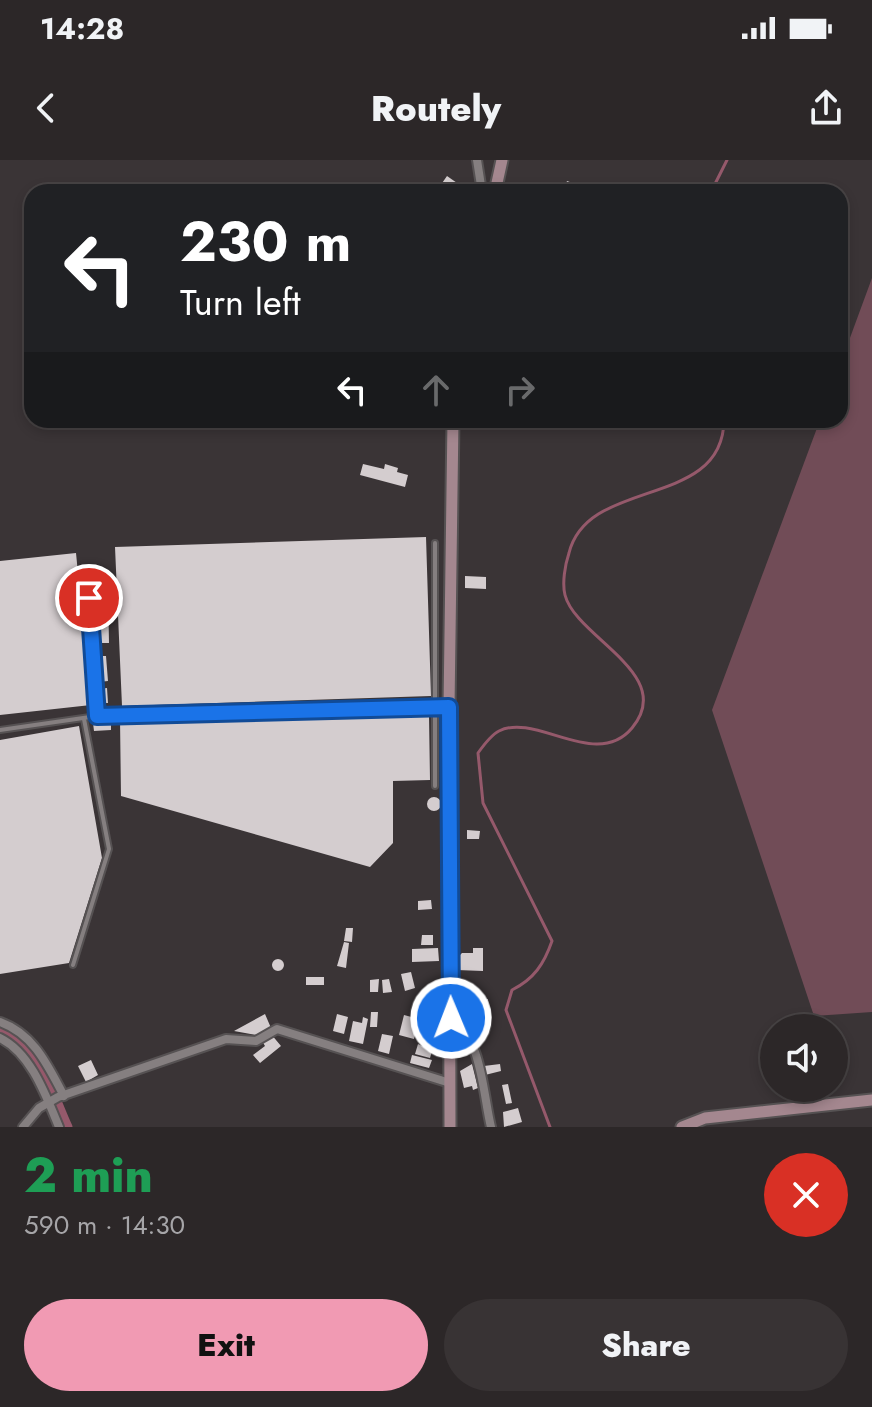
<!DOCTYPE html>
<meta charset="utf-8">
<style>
body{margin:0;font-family:Jost,sans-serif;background:#383334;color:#f1f3f6;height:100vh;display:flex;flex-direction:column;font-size:30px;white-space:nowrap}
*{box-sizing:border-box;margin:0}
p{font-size:26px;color:#a6a5a8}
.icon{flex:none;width:44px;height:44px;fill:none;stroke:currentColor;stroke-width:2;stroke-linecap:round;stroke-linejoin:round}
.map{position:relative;height:967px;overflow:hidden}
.details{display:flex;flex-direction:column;background:#2c2728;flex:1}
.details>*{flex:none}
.banner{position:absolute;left:24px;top:24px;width:824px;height:244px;border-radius:24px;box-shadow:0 4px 12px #0003,0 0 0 2px #484445;background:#202124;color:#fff;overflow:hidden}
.fabs{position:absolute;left:760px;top:854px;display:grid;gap:16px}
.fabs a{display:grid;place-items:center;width:88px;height:88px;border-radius:50%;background:#2c2728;box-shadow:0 4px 12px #0003,0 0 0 2px #484445;font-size:40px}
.pin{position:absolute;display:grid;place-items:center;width:68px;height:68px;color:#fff;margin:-34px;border:4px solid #fff;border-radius:50%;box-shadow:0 2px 8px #0007}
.me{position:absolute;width:88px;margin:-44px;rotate:359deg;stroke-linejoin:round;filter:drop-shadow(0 0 6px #0008)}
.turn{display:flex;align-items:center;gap:28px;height:168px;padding:0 24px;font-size:36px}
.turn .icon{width:104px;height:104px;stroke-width:2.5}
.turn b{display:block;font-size:56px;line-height:68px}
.lanes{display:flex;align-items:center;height:76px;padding:0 24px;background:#0003;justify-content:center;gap:40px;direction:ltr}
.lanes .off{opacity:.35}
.round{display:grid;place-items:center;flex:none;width:84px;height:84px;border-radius:42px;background:#383334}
.headline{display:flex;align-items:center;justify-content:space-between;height:136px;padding:0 24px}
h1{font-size:48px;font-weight:800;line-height:60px;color:#1e9e55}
.primary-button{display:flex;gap:16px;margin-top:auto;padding:16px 24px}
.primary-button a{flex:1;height:92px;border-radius:48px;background:#f19ab3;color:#111;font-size:32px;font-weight:800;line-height:92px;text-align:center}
.primary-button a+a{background:#383334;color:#f1f3f6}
.status{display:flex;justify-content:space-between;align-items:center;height:56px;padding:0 40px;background:#2c2728;direction:ltr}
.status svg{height:22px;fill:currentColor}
header{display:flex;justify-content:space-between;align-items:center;height:104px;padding:0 24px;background:#2c2728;font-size:36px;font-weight:800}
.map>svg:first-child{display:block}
</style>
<div class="status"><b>14:28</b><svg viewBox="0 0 49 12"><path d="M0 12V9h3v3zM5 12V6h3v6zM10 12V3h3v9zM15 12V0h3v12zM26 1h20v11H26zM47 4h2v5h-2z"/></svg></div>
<header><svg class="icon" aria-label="back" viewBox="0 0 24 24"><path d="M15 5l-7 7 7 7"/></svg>Routely<svg class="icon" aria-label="share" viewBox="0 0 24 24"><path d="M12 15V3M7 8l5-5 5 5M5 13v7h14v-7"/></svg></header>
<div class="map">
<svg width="872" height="967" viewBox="0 0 872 967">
<rect width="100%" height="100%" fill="#3a3436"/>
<path fill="#714c57" d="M872 118V852L814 856 712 550 820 260H840V205Z"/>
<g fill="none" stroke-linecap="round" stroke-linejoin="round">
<path stroke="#95596b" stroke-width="3" d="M711 32 727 0
M550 967 506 850 512 830C534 819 544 804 552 781L483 643 478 593C483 586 491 575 499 571 536 552 596 611 632 568 677 514 576 478 565 435 562 423 565 405 569 393 588 316 723 350 724 260"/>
<path stroke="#95596b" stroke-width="9" d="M0 868C41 886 51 930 68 967"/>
</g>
<path fill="#d4cdcf" d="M447 16 470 32H449L440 26Z
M567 21 581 26 578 32H563Z
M363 304 384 309 385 304 398 308 397 312 408 315 405 327 360 315Z
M426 377 431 536 122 546 115 387Z
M76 393 91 545 0 555V401Z
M465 416 486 417V429L465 428Z
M98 431H108L109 483H99Z
M97 496H106L108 521 99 522Z
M107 528 108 543H100L99 529Z
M429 556 430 620 393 621V683L370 707 121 636 120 559Z
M111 562V570L94 571 93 563Z
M79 566 102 698 69 803 0 814V580Z
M427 644a7 7 0 1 1 14 0a7 7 0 1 1-14 0Z
M467 670 480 671 479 679H467Z
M431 740 432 749 418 750V741Z
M346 768H353L352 782 344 781Z
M422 775H433V785H421Z
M344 782 349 783 346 808 337 806Z
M438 788 439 801 412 802V789Z
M473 788H483V811L457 810V798L462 793H473Z
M272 805a6 6 0 1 1 12 0a6 6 0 1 1-12 0Z
M411 812 415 828 405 831 401 814Z
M306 817H324V825H306Z
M379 819 378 832H370V820Z
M389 819 392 832 383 833 382 820Z
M488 839 486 850 473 852 472 841Z
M371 852H378L377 867H370Z
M265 854 271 868 256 875 234 871Z
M337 854 348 857 344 874 333 871Z
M404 855 419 859 414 879 399 875Z
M363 857 368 859 363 884 349 881 353 861 362 863Z
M271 874 281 886 260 903 253 895 265 886 262 881Z
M382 874 393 876 389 894 378 891Z
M418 884 432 891 430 898 415 894Z
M412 895 432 900 429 908 410 903Z
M91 900 98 915 86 922 78 906Z
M472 904 478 928 473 930 472 926 464 928 460 911Z
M500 904 501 911 485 915 484 906Z
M508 924 512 943 506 944 502 925Z
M518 948 522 962 504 967 503 952Z"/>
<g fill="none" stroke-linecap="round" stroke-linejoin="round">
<g stroke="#565253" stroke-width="8">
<path id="service" d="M435 383V626
M87 409 97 556
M0 570 97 556 446 547
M73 805 109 689 84 559"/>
</g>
<g stroke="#565253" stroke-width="12">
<path id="minor" d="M477 0 482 32
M451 858C482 877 483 935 491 967
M0 862C34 874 48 906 64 936
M0 878C31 893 46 936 59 967
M23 967 39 948 58 937 226 879 256 881 277 869 450 923"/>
</g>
<g stroke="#565253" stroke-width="15">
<path id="secondary" d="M495 32 502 0
M450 967 449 547 453 260
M682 967 705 958 872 940"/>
</g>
<use href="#service" stroke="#857f80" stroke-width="4"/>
<use href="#minor" stroke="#857f80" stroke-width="8"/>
<use href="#secondary" stroke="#a4878f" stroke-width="11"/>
</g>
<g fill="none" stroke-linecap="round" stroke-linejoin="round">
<g stroke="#114b97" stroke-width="20">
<path id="route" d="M89 438 97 556 449 547 451 858"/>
</g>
<use href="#route" stroke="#1a73e8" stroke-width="14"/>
</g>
</svg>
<div class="fabs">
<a><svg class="icon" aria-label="sound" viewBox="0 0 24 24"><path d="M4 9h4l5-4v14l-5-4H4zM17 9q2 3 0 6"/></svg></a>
</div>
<div class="pin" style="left:89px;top:438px;background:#d93025"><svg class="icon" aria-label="arrive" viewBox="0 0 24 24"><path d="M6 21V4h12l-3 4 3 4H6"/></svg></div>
<svg class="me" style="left:451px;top:858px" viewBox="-20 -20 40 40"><circle r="17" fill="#1a73e8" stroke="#fff" stroke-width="3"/><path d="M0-11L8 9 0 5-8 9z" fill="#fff"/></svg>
<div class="banner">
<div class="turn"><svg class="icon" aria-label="left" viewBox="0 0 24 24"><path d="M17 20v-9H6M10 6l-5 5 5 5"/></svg><div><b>230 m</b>Turn left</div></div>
<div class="lanes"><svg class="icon" aria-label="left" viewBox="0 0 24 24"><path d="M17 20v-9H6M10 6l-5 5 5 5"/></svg><svg class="icon off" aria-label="ahead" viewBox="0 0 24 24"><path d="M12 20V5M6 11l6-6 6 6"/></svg><svg class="icon off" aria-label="right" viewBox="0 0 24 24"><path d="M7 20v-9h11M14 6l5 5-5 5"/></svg></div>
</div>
</div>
<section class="details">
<div class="headline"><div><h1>2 min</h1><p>590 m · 14:30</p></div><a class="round" style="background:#d93025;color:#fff"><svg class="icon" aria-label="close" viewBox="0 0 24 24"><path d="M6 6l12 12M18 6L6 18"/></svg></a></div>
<div class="primary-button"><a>Exit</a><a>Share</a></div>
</section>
